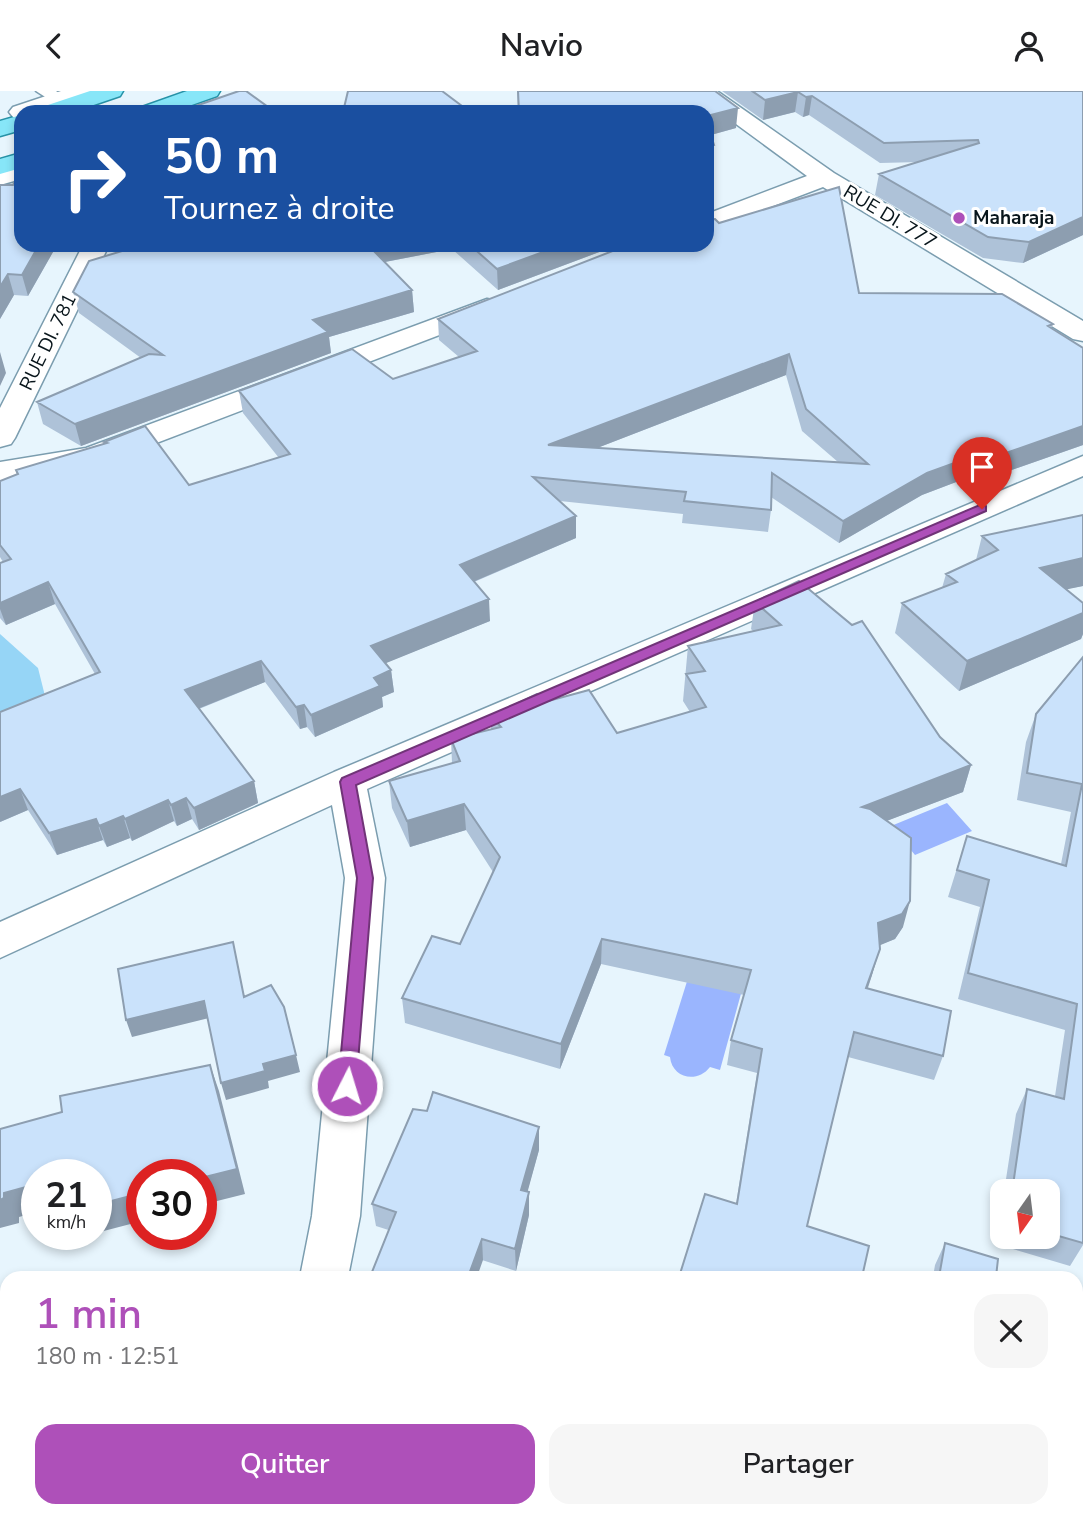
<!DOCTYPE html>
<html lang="fr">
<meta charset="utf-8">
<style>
body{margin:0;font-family:"Nunito Sans",sans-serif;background:#f6f6f6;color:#202124;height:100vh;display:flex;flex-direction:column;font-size:26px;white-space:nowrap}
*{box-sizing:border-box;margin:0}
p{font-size:23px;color:#757577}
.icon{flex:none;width:38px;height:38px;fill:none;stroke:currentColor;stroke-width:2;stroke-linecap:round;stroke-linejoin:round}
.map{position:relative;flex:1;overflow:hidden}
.drawer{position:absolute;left:0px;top:1180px;width:1083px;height:247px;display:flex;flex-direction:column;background:#fff;border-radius:21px 21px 0 0;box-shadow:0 4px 10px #0003}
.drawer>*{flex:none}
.banner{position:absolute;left:14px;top:14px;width:700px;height:147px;border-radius:21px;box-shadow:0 4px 10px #0003;background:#1a4fa0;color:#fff;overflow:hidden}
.needle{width:46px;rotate:194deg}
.buttons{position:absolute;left:990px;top:1088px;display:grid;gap:14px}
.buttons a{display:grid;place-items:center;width:70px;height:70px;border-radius:14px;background:#fff;box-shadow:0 4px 10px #0003;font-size:35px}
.speed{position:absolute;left:21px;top:1068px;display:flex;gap:14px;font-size:35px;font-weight:700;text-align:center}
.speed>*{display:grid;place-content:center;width:91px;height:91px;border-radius:50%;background:#fff;box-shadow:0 4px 10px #0003;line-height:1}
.speed small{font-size:18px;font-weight:400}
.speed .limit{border:10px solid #d22;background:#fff;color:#111}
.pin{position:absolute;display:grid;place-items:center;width:60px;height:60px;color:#fff;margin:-72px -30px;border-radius:50% 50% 50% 0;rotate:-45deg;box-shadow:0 0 7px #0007}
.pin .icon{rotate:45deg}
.me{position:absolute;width:77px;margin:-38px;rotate:5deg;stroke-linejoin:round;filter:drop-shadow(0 0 5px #0008)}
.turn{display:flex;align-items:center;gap:24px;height:147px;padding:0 35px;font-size:32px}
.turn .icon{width:91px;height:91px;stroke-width:2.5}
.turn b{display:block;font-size:49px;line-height:60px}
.round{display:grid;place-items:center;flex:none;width:74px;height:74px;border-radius:21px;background:#f6f6f6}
.head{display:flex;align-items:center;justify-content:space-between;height:119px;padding:0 35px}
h1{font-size:42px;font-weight:600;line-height:52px;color:#ae50b9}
.primary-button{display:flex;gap:14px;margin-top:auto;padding:14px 35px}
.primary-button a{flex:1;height:80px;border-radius:21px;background:#ae50b9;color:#fff;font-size:28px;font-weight:600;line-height:80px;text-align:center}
.primary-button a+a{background:#f6f6f6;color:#202124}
header{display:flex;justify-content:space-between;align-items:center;height:91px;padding:0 35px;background:#fff;font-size:32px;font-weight:600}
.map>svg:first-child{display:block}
</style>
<header><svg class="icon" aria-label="back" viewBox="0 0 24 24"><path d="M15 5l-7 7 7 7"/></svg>Navio<svg class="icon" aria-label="person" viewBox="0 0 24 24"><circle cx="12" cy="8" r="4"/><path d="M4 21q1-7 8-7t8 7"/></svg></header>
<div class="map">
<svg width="1083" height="1426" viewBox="0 0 1083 1426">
<rect width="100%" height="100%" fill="#e7f5fd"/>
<path fill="#96d5f6" d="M0 543 38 577 46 609 0 649Z"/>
<path fill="#9ab5fe" d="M947 712 972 740 915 764 891 735Z
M689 884 742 899 720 979 710 976C697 993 672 987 670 966L664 964Z"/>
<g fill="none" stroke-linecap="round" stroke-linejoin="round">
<g stroke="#7b9daf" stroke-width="3">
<path id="service" d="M36 0H56L67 8 65 11H53Z"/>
</g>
<g stroke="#7b9daf" stroke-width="3">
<path id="minor" d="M691 0H717L834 82 1083 230V250L1073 248 823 96 707 140V123L807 85Z
M83 154H109L15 347 11 353 0 356V317Z
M487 208 497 210 501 216 497 222 104 372 0 391V371L86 357Z
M1083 365V385L367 698 385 787 360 1125 348 1186H300L312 1125 345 787 332 714 0 867V831L334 681Z
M254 1419H308L307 1426H253Z"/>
</g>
<g stroke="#7b9daf" stroke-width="3">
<path id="tertiary" d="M61 0H94L91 5 44 21H21V28L13 26 9 21 13 16Z
M21 73V88L0 94V79Z"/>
</g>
<g stroke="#2792a7" stroke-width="3">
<path id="primary" d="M90 0H123L120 5 73 21H38L42 16Z
M187 0H220L217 5 172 21H138L142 16Z
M21 24V39L0 45V30Z
M21 62V77L0 83V68Z"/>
</g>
<use href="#service" fill="#fff" fill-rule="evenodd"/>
<use href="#minor" fill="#fff" fill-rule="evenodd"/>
<use href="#tertiary" fill="#fff" fill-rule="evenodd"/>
<use href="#primary" fill="#87e6f8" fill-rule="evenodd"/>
</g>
<path fill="#aec2d8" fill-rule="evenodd" d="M517 0H715L736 37 711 44 714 54 712 74 707 75V21H518Z
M722 0H1083V144L1023 172 983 167 875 104 879 83 920 71 880 72 809 24 803 26 795 21 763 29Z
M0 94 21 154H57L28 205 14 204 0 228Z
M719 132 859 202 1053 233 1051 238 1083 257V354L1000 383 993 377 922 404 839 452 771 406V419L768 441 682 432 683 423 560 410 576 447 474 491 490 530 385 572 391 579 394 601 382 606 383 616 315 646 307 636 300 638 265 591 199 618 254 690 258 712 199 739 192 728 177 735 174 730 132 750 130 747 107 756 103 749 57 764 28 719 0 731 95 583 55 513 6 534 0 527V472L3 471 0 466V390L17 384 16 379 105 353 104 351 189 394 279 367 243 322 239 300 393 288 459 266 439 249 438 228ZM786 284 802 340 838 371 597 357Z
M142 154H618L498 199 452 158 385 171 412 199 414 221 329 246 331 262 81 355 43 333 37 311 141 267 79 222 73 201Z
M982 445 1083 495 1066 498 1083 512V543L1081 548 959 600 895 542 902 512 942 497 946 483 976 469Z
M755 511 940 646 971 674 963 701 886 730 903 836 895 848 879 854 872 884 868 897 943 965 934 989 848 966 807 1135 736 1113 757 982 727 974 731 949 744 904 601 873 560 978 405 932 402 907 460 853 493 781 466 739 410 756 392 717 389 690 452 672 451 648 491 638V625L545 611 617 642 690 621 683 610 688 555 753 540 751 538Z
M1083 566V1154L1070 1175 996 1153 1003 1108V1146H1048V1101H1004L1016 1023 1027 998 1055 1005 1065 939 958 908 980 816 948 806 967 745 1061 773 1071 721 1017 709 1026 651 1036 623Z
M539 1036V1059L527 1101H529V1124L516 1180 376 1135 372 1113Z
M945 1152 996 1186H933L935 1174Z
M214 1419 213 1426H7L2 1420Z
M383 1419H1054L1053 1426H401Z"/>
<path fill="#8d9eb0" d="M798 1 795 21 763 29 765 9Z
M812 5 809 24 803 26 806 6Z
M738 17 736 37 707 45V25Z
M1083 126V144L1023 172 1029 151Z
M39 154H57L28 205 22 184Z
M367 154H452V158L369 174Z
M562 154H618L498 199 497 178Z
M8 183 14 204 0 228V196Z
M412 199 414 221 329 246 331 262 81 355 75 333 313 229Z
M0 261 6 282 0 295Z
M789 263 786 284 548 376V354Z
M1083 335V354L1000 383 1006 362Z
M999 356 993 377 922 404 839 452 843 430 927 382Z
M576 425V447L461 496 460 474Z
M1083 467V495L1030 506 1040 477Z
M48 491 55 513 6 534 0 518V512Z
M489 508 490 530 374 577 371 555Z
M1083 522V543L1081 548 959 600 967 570Z
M261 570 265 591 190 621 185 599Z
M391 579 394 601 382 606 383 616 315 646 311 624 374 587Z
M304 614 307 636 300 638 296 616Z
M971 674 963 701 855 742 862 716Z
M254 690 258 712 199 739 194 717Z
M20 698 28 719 0 731V706Z
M186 707 192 728 177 735 171 714Z
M168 709 174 730 132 750 125 728Z
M464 713 466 739 410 756 407 730Z
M123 725 130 747 107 756 99 735Z
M96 728 103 749 57 764 49 742Z
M910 810 903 836 895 848 871 858 878 832Z
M602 848 601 873 560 978 561 953Z
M880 858 872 884 859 922 866 897Z
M204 910 209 927 132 946 126 929Z
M296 964 300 981 268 990 269 997 226 1009 221 992 263 973Z
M210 974 219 1000 245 1103 201 1114V1087Z
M539 1036V1059L522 1121 521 1099Z
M37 1093V1121L19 1126V1132L0 1137V1109L4 1102Z
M529 1101V1124L516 1180 515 1158Z
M142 1102V1130L96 1142V1114Z
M482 1148 483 1169 477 1186H468Z
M201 1419H214L213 1426H200Z"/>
<path fill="#cae2fb" stroke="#8d9eb0" stroke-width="2" fill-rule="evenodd" d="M239 0H246L275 21H178Z
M348 0H442L470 21H343Z
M518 0H715L738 17 707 25V21H519Z
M752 0H1083V126L1029 151 988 146 879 83 979 52 978 49 884 52 812 5 806 6 798 1 765 9Z
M707 32 714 54 707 55Z
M21 77V154H39L22 184 8 183 0 196V94H13Z
M839 96 859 202 1002 203 1053 233 1048 235 1083 257V335L1006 362 999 356 927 382 843 430 772 382 771 419 684 410 686 401 533 386 576 425 460 474 489 508 371 555 391 579 374 587 380 595 311 624 304 614 296 616 261 570 185 599 254 690 194 717 186 707 171 714 168 709 125 728 123 725 99 735 96 728 49 742 20 698 0 706V621L100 581 48 491 0 512V472L11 468 0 454V390L18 383 16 379 107 352 104 351 145 335 189 394 290 363 239 300 352 258 393 288 477 260 438 228 628 154H707V129L715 128 719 132ZM789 263 806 318 868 373 548 354Z
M142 154H368L412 199 313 229 328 241 75 333 37 311 149 263 163 264 73 201 89 170Z
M470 154H562L497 178Z
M1083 424V467L1040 477 1083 512V522L967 570 902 512 957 491 946 483 998 459 982 445Z
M799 490 852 534 862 530 940 646 971 674 862 716 870 718 911 747 910 810 902 823 878 832 880 858 866 897 951 920 943 965 854 941 807 1135 869 1155 862 1186H679L705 1103 737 1113 762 958 731 949 751 879 602 848 561 953 402 907 432 845 460 853 500 766 464 713 407 730 389 690 460 670 451 648 501 636 491 625 537 603 545 611 589 599 617 642 706 616 686 583 705 580 688 555 781 534 755 511Z
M1083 566V1152L1048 1142V1101H1012L1027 998 1064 1008 1077 913 968 882 989 789 957 779 967 745 1066 775 1082 693 1027 682 1036 623Z
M233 851 244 906 271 894 284 916 296 964 263 973 265 980 221 992 204 910 126 929 118 878Z
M210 974 237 1078 201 1087V1083H142V1102L96 1114V1083H37V1093L4 1102V1107L0 1109V1038L62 1021 60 1005Z
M433 1001 539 1036 521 1099 529 1101 515 1158 482 1148 468 1186H370L396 1121 372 1113 413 1018 427 1020Z
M945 1152 998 1168 996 1186H939Z
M7 1402V1419H201L200 1426H70L2 1420Z
M426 1419H1054L1053 1426H444Z"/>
<path fill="#ae50b9" stroke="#713478" stroke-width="2" d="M982 413 986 415V420L356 694 373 787 356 995 353 1001 347 1003 340 1001 338 995 357 787 340 691 342 687Z"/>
<circle fill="#ae50b9" stroke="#fff" stroke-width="2.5" cx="959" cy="127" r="7"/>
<g text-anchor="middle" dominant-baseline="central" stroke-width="6" stroke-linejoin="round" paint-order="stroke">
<g font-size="19" fill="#08151b" stroke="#fff">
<text transform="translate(890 126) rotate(31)">RUE DI. 777</text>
<text transform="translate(48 251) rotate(-64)">RUE DI. 781</text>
</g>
<g font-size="19" font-weight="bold" fill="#08151b" stroke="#fff" text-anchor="start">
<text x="973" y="127">Maharaja</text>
</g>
</g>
</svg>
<div class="buttons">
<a><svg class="needle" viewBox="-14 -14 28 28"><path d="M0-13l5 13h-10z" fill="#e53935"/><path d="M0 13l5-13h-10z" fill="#757577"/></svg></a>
</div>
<div class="speed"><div>21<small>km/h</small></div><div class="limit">30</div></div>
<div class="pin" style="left:982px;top:418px;background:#d93025"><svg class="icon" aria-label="arrive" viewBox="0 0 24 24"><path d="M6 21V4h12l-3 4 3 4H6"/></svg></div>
<svg class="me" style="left:347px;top:995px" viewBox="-20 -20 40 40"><circle r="17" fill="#ae50b9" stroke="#fff" stroke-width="3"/><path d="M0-11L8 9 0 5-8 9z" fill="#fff"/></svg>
<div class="banner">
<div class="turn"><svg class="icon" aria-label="right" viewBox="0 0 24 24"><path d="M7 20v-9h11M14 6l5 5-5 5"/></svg><div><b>50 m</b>Tournez à droite</div></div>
</div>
<section class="drawer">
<div class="head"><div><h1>1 min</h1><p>180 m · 12:51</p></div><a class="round"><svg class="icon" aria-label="close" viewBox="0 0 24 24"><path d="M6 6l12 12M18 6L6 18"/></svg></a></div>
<div class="primary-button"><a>Quitter</a><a>Partager</a></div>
</section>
</div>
